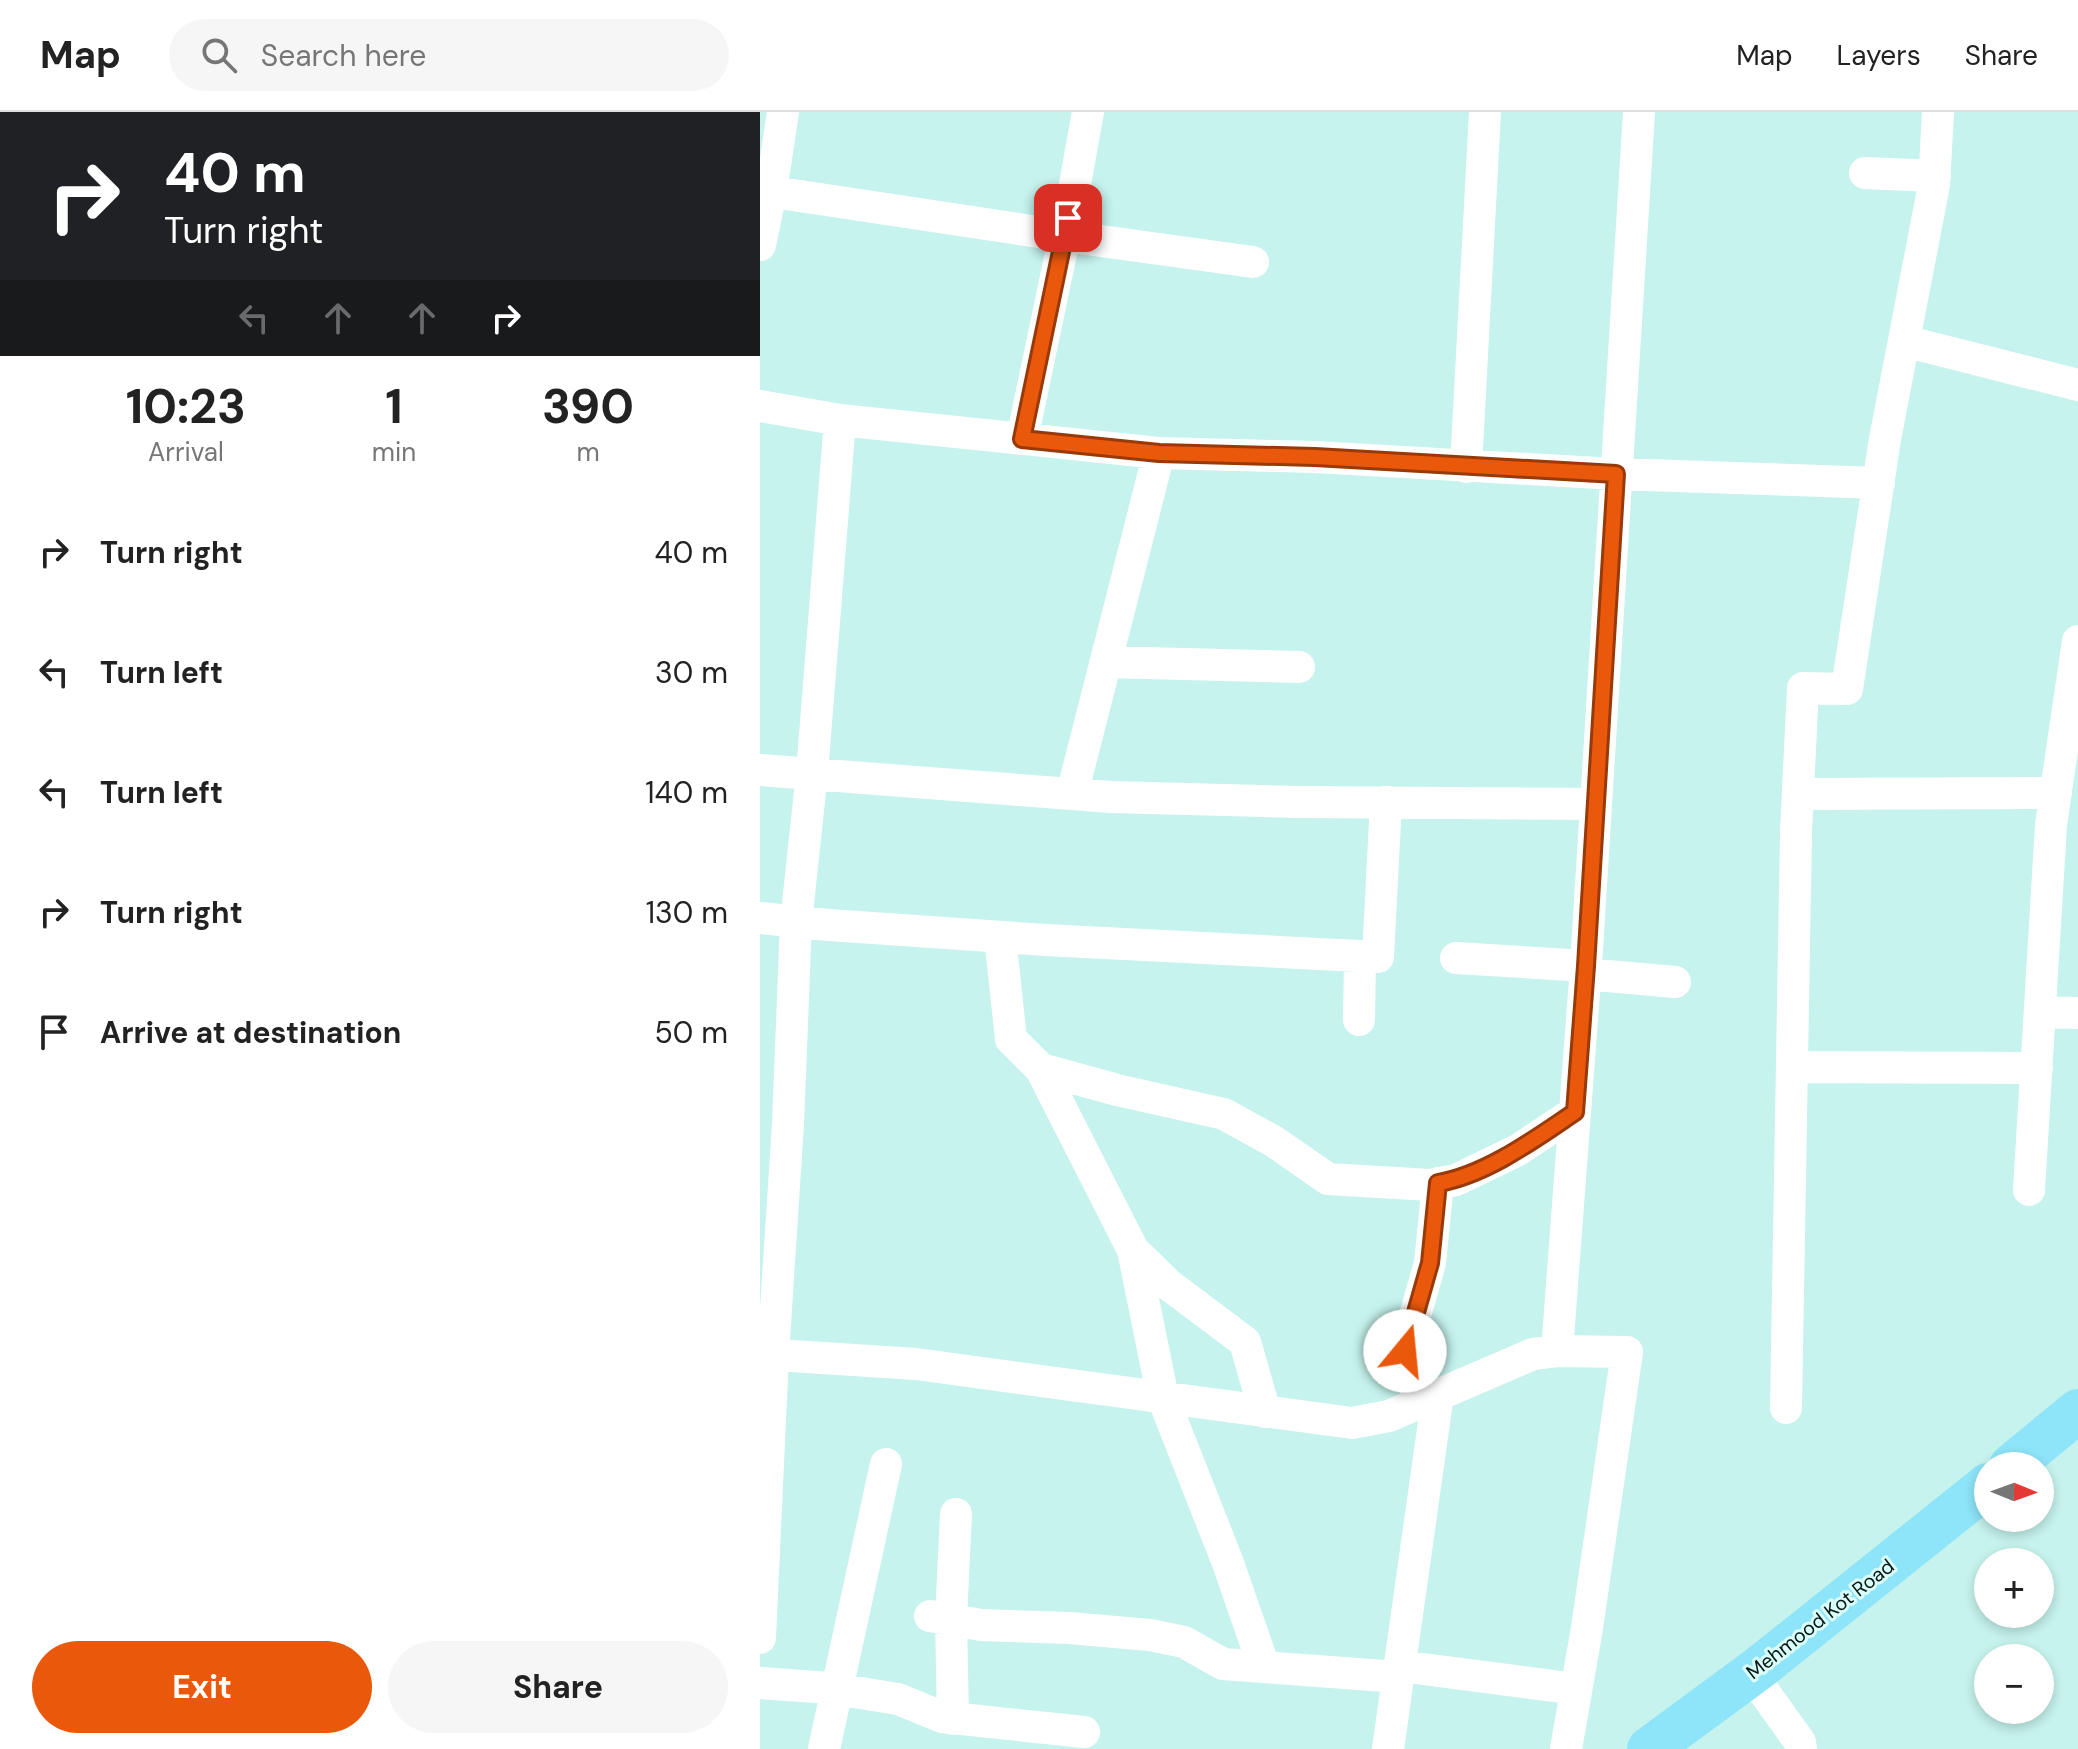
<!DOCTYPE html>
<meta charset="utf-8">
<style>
body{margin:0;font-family:"DM Sans",sans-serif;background:#f6f6f6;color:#222;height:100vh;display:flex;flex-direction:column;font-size:30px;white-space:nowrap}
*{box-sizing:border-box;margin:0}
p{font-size:26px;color:#767676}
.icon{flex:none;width:44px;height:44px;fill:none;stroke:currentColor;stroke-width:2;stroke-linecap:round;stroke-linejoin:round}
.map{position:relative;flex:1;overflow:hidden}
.sheet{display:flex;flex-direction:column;background:#fff;width:760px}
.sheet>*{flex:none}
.banner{background:#202124;color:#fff;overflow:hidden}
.needle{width:52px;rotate:91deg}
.tools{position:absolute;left:1214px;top:1340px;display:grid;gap:16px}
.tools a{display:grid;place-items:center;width:80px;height:80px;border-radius:50%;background:#fff;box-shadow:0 4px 12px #0003;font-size:40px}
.pin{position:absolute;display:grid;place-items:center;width:68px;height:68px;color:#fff;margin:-34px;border-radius:16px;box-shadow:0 4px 12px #0006}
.me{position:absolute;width:88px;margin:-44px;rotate:17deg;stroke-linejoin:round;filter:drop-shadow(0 0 6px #0008)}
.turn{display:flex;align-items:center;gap:28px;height:168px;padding:0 32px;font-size:36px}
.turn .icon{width:104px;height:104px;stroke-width:2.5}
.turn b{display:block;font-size:56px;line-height:68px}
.lanes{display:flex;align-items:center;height:76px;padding:0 32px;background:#0003;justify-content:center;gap:40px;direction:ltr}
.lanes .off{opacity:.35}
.eta{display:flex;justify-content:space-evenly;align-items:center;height:136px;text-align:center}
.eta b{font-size:48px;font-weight:700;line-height:56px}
.action{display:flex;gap:16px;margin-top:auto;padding:16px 32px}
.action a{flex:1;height:92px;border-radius:48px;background:#ea580c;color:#fff;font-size:32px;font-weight:700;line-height:92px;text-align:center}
.action a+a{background:#f6f6f6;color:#222}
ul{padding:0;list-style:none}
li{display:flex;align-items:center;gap:24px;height:120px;padding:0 32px}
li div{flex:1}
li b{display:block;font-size:30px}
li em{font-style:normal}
header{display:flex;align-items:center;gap:48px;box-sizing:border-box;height:112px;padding:0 40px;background:#fff;border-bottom:2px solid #e0e0e0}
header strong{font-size:38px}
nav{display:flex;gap:44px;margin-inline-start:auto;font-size:28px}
.search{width:560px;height:72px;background:#f6f6f6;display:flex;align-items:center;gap:20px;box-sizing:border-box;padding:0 28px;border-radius:44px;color:#767676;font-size:30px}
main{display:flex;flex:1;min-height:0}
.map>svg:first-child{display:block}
</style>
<header>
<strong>Map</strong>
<div class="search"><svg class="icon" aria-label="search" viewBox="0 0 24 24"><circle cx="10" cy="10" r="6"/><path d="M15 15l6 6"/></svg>Search here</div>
<nav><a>Map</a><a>Layers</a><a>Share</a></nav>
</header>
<main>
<section class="sheet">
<div class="banner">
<div class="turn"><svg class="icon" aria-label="right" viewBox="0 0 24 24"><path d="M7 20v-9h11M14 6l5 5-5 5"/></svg><div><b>40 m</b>Turn right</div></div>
<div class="lanes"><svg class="icon off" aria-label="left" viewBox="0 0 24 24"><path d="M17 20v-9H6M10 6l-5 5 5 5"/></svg><svg class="icon off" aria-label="ahead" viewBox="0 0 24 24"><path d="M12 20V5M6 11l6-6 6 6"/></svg><svg class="icon off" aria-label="ahead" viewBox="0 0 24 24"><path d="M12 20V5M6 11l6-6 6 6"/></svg><svg class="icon" aria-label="right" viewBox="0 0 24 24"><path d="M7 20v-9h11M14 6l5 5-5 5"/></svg></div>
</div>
<div class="eta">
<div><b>10:23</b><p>Arrival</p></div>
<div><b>1</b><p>min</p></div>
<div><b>390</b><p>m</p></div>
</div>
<ul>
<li><svg class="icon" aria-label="right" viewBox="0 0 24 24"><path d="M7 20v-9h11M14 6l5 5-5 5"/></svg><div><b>Turn right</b></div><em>40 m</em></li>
<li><svg class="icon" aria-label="left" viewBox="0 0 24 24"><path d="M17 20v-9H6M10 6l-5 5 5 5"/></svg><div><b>Turn left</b></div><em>30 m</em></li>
<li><svg class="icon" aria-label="left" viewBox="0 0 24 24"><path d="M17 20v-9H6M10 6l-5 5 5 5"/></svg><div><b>Turn left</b></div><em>140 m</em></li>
<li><svg class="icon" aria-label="right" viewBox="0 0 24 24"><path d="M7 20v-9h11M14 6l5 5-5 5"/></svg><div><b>Turn right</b></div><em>130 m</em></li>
<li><svg class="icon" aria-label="arrive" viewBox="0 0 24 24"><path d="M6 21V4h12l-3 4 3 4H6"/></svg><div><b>Arrive at destination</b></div><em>50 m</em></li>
</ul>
<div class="action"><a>Exit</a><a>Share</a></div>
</section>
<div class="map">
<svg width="1318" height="1637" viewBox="0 0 1318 1637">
<rect width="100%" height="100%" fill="#c6f3ed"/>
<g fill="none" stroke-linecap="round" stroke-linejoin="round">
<path stroke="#fff" stroke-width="32" d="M1105 61 1175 64
M0 78 305 124 493 150
M0 133 11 80 23 0
M1144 229 1318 273
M0 294 80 308 399 341 555 345 856 362 1119 371
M262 327 312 89 328 0
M706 355 725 0
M346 550 539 555
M0 658 351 685 538 690 836 692
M312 682 399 341
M1038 682 1296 681
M0 806 69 813 286 828 618 845 626 690
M240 825 251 927 281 957 357 978 464 1002 513 1029 568 1067 670 1073 696 1068 758 1038 815 1000
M696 846 826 854
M825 862 915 870
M1281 900 1318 901
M599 908 600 844
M1032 955 1277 956
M281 957 373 1138 409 1173 485 1230 505 1300
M1269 1078 1291 713 1318 529
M373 1138 403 1286 468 1451 504 1555
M797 1239 826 854 879 0
M0 1242 156 1252 592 1311 629 1304 773 1242 797 1239 867 1240 827 1516 806 1637
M660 1290 645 1239 670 1151 678 1071
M1026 1296 1036 719 1043 576 1087 577 1125 327 1174 73 1178 0
M170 1504 221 1513 309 1516 390 1523 424 1530 463 1552 638 1565
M0 1526 13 1243 28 1012 36 810 52 661 80 308
M640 1554 816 1577
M991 1562 1040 1630 1041 1637
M0 1571 70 1576 138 1587 182 1605 324 1620
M193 1607 191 1507 196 1402
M64 1637 126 1352
M628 1637 678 1282"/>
<path stroke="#8ee4f8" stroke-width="44" d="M1251 1354 1318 1299
M889 1637 999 1556 1228 1373"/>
</g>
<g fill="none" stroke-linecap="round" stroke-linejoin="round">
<g stroke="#983908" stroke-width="20">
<path id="route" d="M308 106 262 327 399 341 555 345 856 362 826 854 815 1000C775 1027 726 1063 678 1071L670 1151 645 1239"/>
</g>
<use href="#route" stroke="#ea580c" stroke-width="14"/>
</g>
<g text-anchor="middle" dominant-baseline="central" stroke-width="6" stroke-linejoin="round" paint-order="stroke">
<g font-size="20" fill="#071816" stroke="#dafef9">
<text transform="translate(1060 1507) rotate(-38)">Mehmood Kot Road</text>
</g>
</g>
</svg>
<div class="tools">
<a><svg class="needle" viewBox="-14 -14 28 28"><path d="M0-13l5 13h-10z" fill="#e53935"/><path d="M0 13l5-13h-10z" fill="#767676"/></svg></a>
<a>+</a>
<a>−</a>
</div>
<div class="pin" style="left:308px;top:106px;background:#d93025"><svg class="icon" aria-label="arrive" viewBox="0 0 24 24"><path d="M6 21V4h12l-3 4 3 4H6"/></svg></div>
<svg class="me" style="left:645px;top:1239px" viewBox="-20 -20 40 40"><circle r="19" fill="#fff"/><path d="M0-13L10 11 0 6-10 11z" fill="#ea580c"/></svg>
</div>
</main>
